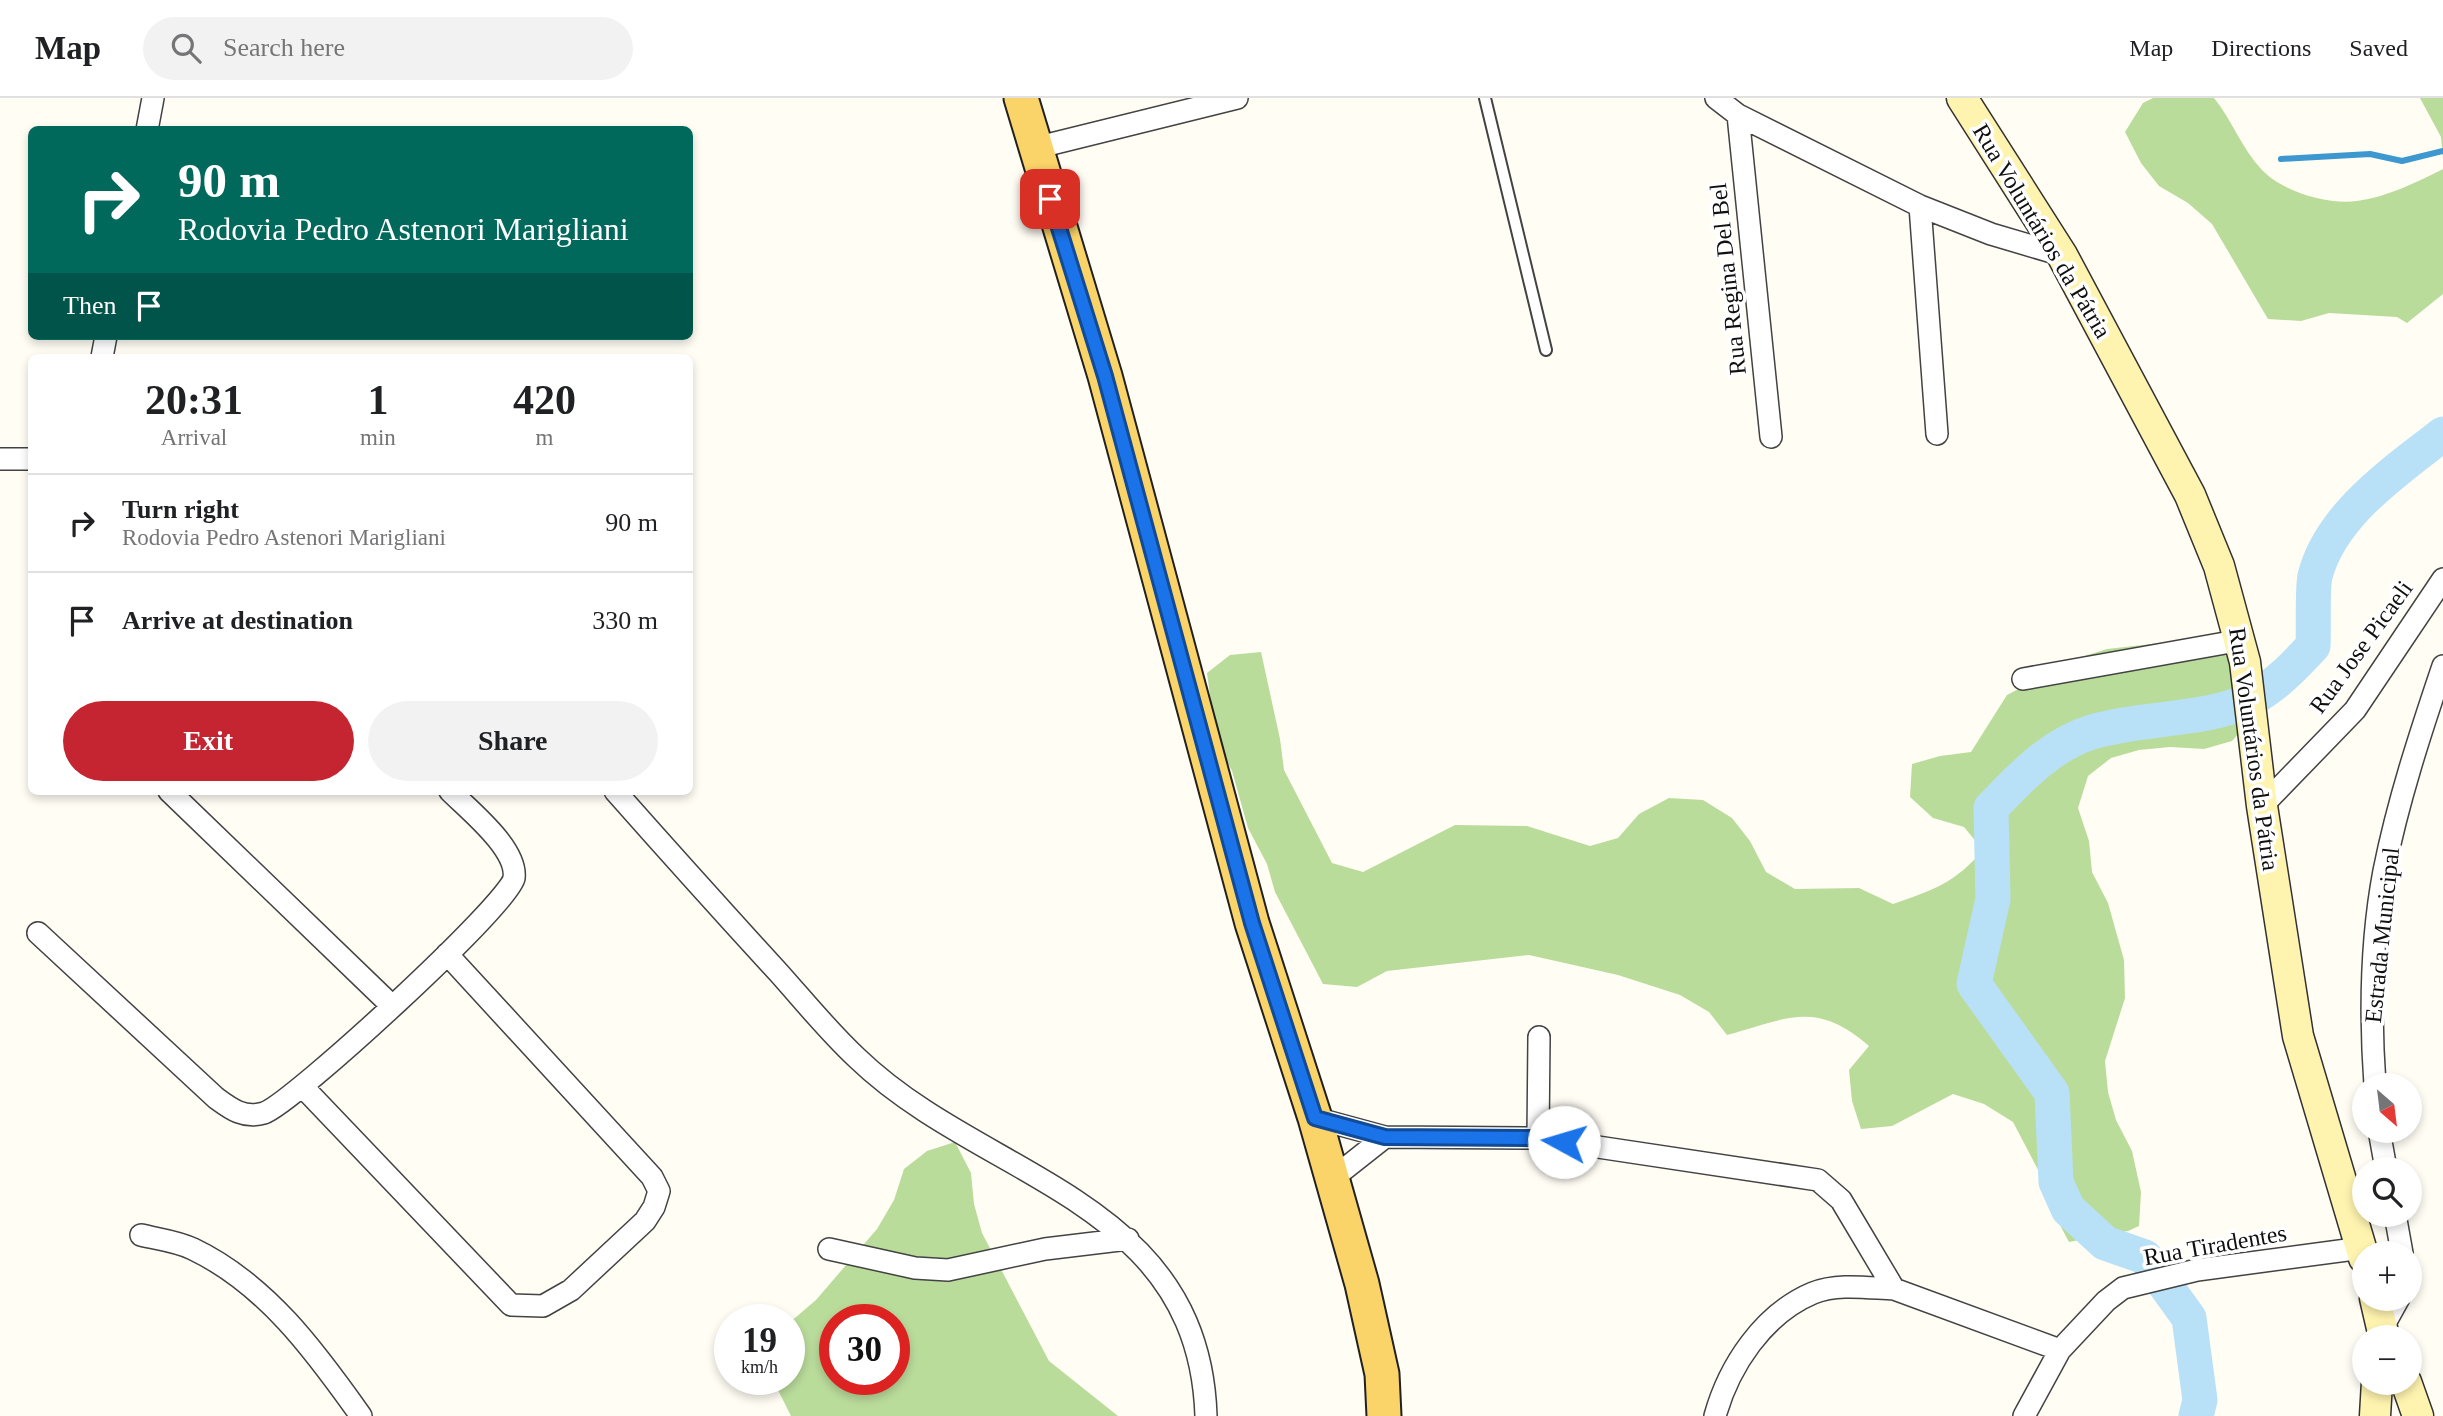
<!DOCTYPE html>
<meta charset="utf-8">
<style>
body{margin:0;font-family:"Times New Roman",serif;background:#f2f2f2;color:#202124;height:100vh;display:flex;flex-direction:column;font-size:26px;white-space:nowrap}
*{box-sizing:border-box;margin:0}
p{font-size:23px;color:#757577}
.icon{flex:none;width:38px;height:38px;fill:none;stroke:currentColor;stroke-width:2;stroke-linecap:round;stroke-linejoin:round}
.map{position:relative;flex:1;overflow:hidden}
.details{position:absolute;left:28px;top:256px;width:665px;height:441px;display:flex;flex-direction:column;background:#fff;border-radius:10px;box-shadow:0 4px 10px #0003}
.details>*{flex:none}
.top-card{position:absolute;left:28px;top:28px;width:665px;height:214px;border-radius:10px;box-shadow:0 4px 10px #0003;background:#00695c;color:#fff;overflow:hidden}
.needle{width:46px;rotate:152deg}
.buttons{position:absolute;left:2352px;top:975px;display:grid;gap:14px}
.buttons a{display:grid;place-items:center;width:70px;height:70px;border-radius:50%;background:#fff;box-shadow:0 4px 10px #0003;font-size:35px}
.speed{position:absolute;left:714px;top:1206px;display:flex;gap:14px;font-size:35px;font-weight:700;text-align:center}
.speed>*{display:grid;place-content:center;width:91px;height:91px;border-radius:50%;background:#fff;box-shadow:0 4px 10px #0003;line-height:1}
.speed small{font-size:18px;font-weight:400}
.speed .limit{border:10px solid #d22;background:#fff;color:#111}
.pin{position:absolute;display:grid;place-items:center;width:60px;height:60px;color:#fff;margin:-30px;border-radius:14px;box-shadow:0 4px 10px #0006}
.me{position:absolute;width:77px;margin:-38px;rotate:276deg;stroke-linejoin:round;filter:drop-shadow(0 0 5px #0008)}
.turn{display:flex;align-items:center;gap:24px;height:147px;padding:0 35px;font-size:32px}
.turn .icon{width:91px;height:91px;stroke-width:2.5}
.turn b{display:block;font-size:49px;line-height:60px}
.then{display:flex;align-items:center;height:66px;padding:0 35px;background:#0003;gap:14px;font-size:26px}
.eta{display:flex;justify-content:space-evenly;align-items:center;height:119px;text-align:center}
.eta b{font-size:42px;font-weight:700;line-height:49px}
.button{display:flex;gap:14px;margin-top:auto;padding:14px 35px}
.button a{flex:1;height:80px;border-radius:42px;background:#c42530;color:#fff;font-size:28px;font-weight:700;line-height:80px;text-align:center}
.button a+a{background:#f2f2f2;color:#202124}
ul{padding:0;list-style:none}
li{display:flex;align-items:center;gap:21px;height:98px;padding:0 35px;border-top:2px solid #e0e0e0}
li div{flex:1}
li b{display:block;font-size:26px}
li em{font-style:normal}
header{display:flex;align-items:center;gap:42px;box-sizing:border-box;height:98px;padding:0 35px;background:#fff;border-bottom:2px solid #e0e0e0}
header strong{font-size:33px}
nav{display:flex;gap:38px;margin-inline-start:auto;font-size:24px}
.search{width:490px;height:63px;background:#f2f2f2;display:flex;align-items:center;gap:18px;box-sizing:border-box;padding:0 24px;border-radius:38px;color:#757577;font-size:26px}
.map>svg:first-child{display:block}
</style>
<header>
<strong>Map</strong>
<div class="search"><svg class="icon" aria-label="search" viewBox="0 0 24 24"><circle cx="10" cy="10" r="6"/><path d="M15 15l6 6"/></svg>Search here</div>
<nav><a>Map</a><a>Directions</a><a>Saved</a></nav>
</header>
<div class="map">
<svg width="2443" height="1318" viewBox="0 0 2443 1318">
<rect width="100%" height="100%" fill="#fffdf4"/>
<path fill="#badc9b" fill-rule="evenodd" d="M2153 0H2214C2232 22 2242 51 2262 72 2283 94 2328 107 2357 103 2387 99 2417 84 2443 71V196L2407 225 2397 219 2329 215 2301 223 2268 221 2212 126 2188 105 2159 88 2141 65 2125 34 2143 5Z
M2420 0H2443V62L2441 39Z
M2205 540 2229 560 2253 619 2232 643 2204 651 2170 649 2139 652 2111 660 2088 678 2078 710 2089 743 2092 774 2108 805 2124 862 2125 900 2105 963 2108 994 2116 1022 2132 1053 2141 1094 2139 1128 2128 1133 2069 1144 2053 1114 2045 1085 2013 1024 1984 1006 1953 996 1892 1028 1861 1031 1852 1003 1849 972 1869 948C1816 902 1788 920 1727 937L1709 914 1680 897 1618 877 1529 857 1387 873 1357 889 1323 886 1275 794 1267 766 1248 730 1232 673 1216 642 1207 575 1230 557 1261 554 1280 641 1284 672 1332 765 1363 774 1455 727 1527 728 1590 748 1618 740 1639 716 1669 700 1703 702 1732 720 1750 743 1766 774 1795 791 1859 790 1893 806C1933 792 1955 785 1983 752L1964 729 1933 720 1910 699 1912 666 1940 658 1971 654 2007 597 2078 560 2107 551Z
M955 1044 971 1075 974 1106 982 1135 1049 1263 1118 1318H791L773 1282 789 1281V1225L816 1202 877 1131 894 1102 904 1071 927 1053ZM835 1222H894V1281H835Z"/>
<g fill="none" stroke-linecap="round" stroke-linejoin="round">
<path stroke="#3d98d0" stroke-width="6" d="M2281 61 2370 56 2402 63 2443 53"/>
<path stroke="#b8e1f7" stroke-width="35" d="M2196 1318 2200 1302 2189 1220 2145 1159 2105 1145 2068 1111 2056 1084 2052 995 1974 886 1993 801 1991 710C2020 680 2050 647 2092 634 2140 619 2212 623 2253 600 2277 587 2295 567 2313 548 2314 531 2312 492 2315 478 2331 416 2396 373 2443 336"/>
<g stroke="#434343" stroke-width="14">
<path id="lane" d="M1485 0 1546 252"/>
</g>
<g stroke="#434343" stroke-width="24">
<path id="street" d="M1716 0 1738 17 1920 108 1991 136 2062 157
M1738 17 1771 339
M147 32 153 0
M1035 50 1237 0
M1920 108 1937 336
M102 259 106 238
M0 361H32
M2023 581 2242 542
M169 693 391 907
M615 693C669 754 723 814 778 874 804 903 829 934 857 960 983 1082 1199 1100 1206 1318
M2262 708 2355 612 2443 481
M38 835 216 1000C231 1011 244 1021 264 1015 293 1005 510 805 514 780 518 751 469 712 450 693
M2375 987C2370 918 2371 842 2384 773 2398 703 2420 636 2443 568
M303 989 511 1207 543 1208 571 1192 645 1123 654 1109 659 1093 652 1079 447 856
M1315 1020 1385 1039 1538 1040 1818 1082 1841 1102 1894 1191 2060 1252
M2379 1032 2386 1071
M1538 1040 1539 939
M1333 1080 1385 1039
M2395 1116 2402 1155
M141 1137C157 1141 177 1143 193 1151 266 1186 315 1253 361 1318
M829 1151 915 1170 948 1172 1045 1151 1128 1141
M2383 1229 2399 1200
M1715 1318C1729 1268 1763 1216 1813 1195 1838 1185 1868 1190 1894 1191
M2024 1318 2060 1252 2106 1203 2123 1190 2197 1172 2362 1150"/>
</g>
<g stroke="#323232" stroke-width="33">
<path id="secondary" d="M1962 0 2062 157 2190 397 2219 468 2245 564 2262 708 2298 938 2364 1160
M2375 1200 2384 1239
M2406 1284 2418 1318
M2375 1318 2377 1284"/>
</g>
<g stroke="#212121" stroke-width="37">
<path id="primary" d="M1021 0 1105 278 1252 825 1315 1020 1362 1186 1382 1276 1384 1318"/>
</g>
<use href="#lane" stroke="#fff" stroke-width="10"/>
<use href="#street" stroke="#fff" stroke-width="21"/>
<use href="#secondary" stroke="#fff4af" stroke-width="30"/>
<use href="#primary" stroke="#fad469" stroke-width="33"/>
</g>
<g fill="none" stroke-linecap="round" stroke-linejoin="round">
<g stroke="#114b97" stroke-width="18">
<path id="route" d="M1050 101 1105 278 1252 825 1315 1020 1385 1039 1538 1040 1564 1044"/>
</g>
<use href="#route" stroke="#1a73e8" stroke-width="12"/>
</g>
<g text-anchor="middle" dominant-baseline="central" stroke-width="7" stroke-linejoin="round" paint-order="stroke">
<g font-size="24" fill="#101010" stroke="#fff">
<text transform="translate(2042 133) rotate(59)">Rua Voluntários da Pátria</text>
<text transform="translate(1728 181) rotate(-96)">Rua Regina Del Bel</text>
<text transform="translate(2361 549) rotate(-54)">Rua Jose Picaeli</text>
<text transform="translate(2254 651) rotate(82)">Rua Voluntários da Pátria</text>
<text transform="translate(2382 837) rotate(-84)">Estrada Municipal</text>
<text transform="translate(2215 1147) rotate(-10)">Rua Tiradentes</text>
</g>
</g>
</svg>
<div class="buttons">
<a><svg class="needle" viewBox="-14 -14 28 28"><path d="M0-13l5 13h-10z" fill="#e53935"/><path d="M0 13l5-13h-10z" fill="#757577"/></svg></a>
<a><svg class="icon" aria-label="search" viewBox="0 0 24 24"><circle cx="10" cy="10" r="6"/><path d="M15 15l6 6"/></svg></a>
<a>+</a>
<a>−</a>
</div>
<div class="speed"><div>19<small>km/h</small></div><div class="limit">30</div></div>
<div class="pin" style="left:1050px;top:101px;background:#d93025"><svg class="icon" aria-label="arrive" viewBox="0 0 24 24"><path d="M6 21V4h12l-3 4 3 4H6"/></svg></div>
<svg class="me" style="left:1564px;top:1044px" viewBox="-20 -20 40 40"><circle r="19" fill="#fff"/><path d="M0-13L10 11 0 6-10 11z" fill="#1a73e8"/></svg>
<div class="top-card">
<div class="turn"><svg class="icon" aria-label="right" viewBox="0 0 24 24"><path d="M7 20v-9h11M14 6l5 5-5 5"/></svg><div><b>90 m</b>Rodovia Pedro Astenori Marigliani</div></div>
<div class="then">Then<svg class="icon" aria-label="arrive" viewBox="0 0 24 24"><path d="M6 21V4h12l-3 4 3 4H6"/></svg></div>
</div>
<section class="details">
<div class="eta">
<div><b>20:31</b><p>Arrival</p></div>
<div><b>1</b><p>min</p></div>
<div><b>420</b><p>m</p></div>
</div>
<ul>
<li><svg class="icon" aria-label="right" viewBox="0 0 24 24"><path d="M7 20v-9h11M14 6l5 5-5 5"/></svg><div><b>Turn right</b><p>Rodovia Pedro Astenori Marigliani</p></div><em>90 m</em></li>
<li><svg class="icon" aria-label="arrive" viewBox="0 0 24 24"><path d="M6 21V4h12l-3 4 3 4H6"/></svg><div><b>Arrive at destination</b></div><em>330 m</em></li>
</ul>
<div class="button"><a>Exit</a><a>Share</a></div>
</section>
</div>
